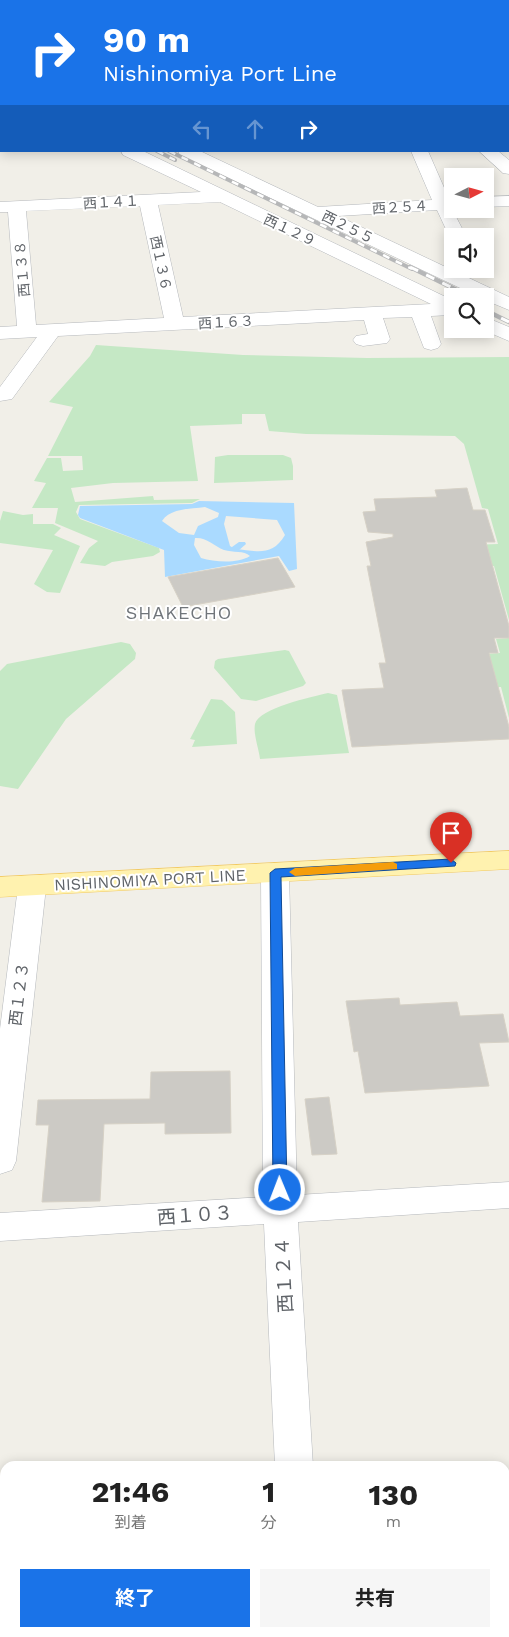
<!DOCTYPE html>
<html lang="ja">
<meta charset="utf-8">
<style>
body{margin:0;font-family:"Work Sans","Noto Sans JP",sans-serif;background:#f6f6f6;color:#222;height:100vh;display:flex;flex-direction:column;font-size:19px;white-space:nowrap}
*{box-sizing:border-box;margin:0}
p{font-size:16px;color:#767676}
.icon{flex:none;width:28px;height:28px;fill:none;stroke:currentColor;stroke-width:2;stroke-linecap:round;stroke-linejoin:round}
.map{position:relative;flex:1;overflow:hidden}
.drawer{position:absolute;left:0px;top:1461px;width:510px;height:176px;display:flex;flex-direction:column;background:#fff;border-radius:15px 15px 0 0;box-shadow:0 2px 12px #0003}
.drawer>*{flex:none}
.guide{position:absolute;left:0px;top:0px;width:510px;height:152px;box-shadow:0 2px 12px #0003;background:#1a73e8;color:#fff;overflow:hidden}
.needle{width:32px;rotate:84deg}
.fabs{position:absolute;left:444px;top:168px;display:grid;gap:10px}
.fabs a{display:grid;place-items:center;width:50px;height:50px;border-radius:0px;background:#fff;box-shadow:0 2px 12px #0003;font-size:25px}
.pin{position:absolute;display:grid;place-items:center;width:42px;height:42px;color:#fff;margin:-51px -21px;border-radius:50% 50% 50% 0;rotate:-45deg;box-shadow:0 0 5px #0007}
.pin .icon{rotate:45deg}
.me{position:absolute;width:55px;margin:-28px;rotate:359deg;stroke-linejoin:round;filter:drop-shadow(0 0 4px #0008)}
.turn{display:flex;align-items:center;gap:18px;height:105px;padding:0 20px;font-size:22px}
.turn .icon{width:65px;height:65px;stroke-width:2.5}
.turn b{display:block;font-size:35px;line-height:42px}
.lanes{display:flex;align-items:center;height:48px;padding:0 20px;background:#0003;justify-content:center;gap:25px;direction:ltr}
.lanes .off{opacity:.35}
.eta{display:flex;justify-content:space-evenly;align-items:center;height:85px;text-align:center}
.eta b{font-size:30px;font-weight:700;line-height:35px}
.primary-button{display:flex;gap:10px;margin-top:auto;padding:10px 20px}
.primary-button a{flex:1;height:58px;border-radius:0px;background:#1a73e8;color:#fff;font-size:20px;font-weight:700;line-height:58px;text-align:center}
.primary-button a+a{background:#f6f6f6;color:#222}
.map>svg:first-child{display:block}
</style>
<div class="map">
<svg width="509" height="1637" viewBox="0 0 509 1637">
<rect width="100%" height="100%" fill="#f1efe8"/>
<path fill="#c5e8c5" d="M96 345 243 355 367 358 509 357V620L494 566 475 567 470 545 498 544 488 509 482 508 464 444 455 436 306 434 269 431 265 414H242V424L190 426 198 481 113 483 71 488 75 502 153 496 154 500 200 499 192 503 79 505 76 512 80 519 159 548 160 552 153 556 112 562 105 566 80 563 89 548 98 541 55 523 58 508H32L46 483 34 481 47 458H61L63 471 83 470 82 456H48L73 407 49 402 90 356Z
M228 455H283L291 458 293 466V480L214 483 215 457Z
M3 511 23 515 33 514V524H53L61 528 54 535 80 546 60 593 47 592 34 584 53 550 0 543V521Z
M509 638V718L501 687 481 688 471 655 500 653 496 639Z
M121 642 130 644 136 653 135 659 66 719 18 789 0 786V671L7 664Z
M285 650 289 651 306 683 303 686 256 701 241 699 214 668 215 661 218 659Z
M328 693 337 695 349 753 260 759C259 749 253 734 255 724 259 708 312 697 328 693Z
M211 699 222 700 235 712 237 744 192 747 195 740 190 739Z"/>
<path fill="#aadaff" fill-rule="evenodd" d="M199 501 294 503 297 569 289 571 279 556 165 577 164 550 80 518 78 515 80 506 192 504ZM205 507 219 513 218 517 198 526 194 535 179 533 162 521C170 508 191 509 205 507ZM226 516 277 520 285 535C272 557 257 551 235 549L230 546 224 524ZM195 538C206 537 214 546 224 550 233 553 244 550 250 556 237 564 215 562 201 558L194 545Z"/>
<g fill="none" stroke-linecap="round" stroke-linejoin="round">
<path fill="#aadaff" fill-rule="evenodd" d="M239 542H245L246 544 238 551H232V547Z"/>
</g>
<path fill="#cccac5" stroke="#d6d1c6" d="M467 488 473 510H485L495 542H486L509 626V638H494L498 653H489L509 727V739L352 747 342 690 384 688 379 663H386L367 566H371L366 542 393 537V534L368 532 363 512 376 511 374 499 437 497 435 490Z
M278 558 295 587 183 607 168 577Z
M399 998 400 1005 457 1002 460 1016 503 1014 509 1042 479 1043 489 1086 365 1093 358 1051 354 1052 346 1001Z
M230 1071 231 1133 165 1134V1123L104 1124 100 1201 42 1202 49 1125H36L38 1100 150 1099 151 1072Z
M329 1097 337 1154 312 1155 305 1099Z"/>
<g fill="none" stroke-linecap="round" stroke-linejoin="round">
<g stroke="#b5b8bc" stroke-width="1">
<path id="minor" d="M0 0H8V1H1V5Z
M94 0H109V1H95Z
M159 0H174V1H160Z
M341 0H356V1H342Z
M0 32 1 33V43L0 42Z
M0 80H1V90H0Z
M121 151H143L452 300V315L431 316 441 344 438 348 431 350 424 348 412 317 383 318 390 339 387 343 363 346 356 344 353 340 356 336 368 334 364 320 58 336 12 399 0 401V387L37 337 0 339V327L17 326 8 212H0V202L201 192 123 155ZM220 202 431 304 183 317 158 205ZM140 206 164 318 36 325 26 211Z
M178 151H200L318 207 432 200 411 151H428L449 199H452V209L466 236H452V240H451L437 210 338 216 509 297V310L485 300V296H477L180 155Z
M479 151H498L509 160V174L503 173Z
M509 196V206L485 207V197Z
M485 317 509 327V341L481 329H485Z
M275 863 285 866 289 873 297 1195 509 1182V1208L298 1222 313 1466H275L264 1224 0 1241V1213L263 1197 261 873 265 866Z
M32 877 42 880 46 887 16 1161 12 1170 0 1174V1029L18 887 22 880Z
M283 1632H323V1637H283Z"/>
</g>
<g stroke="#f2c960" stroke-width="1">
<path id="major" d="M509 851V869L0 897V877Z"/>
</g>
<use href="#minor" fill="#fff" fill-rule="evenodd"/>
<use href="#major" fill="#fff2af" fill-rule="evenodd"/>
<g stroke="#b6b7b8" stroke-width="4">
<path id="rail-far1" d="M157 151 175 160
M169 151 412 269"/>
</g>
<g stroke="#b6b7b8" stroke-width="4.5">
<path id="rail" d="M410 267 469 296
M485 310 509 322"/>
</g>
<use href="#rail-far1" stroke="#fff" stroke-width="2.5" stroke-dasharray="7" stroke-linecap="butt"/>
<use href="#rail" stroke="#fff" stroke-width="3" stroke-dasharray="9" stroke-linecap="butt"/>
</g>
<path fill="#1a73e8" stroke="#114b97" d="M451 859 456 863 455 866 281 877 287 1190 285 1194H275L273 1190 270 873 275 869Z"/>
<path fill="#f59e0b" d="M393 862 397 864V869L295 876 289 872 295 868Z"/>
<g text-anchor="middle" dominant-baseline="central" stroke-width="4" stroke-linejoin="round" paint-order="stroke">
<g font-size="14" fill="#5f6368" stroke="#fff">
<text transform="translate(111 202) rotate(-3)">西１４１</text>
<text transform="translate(400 207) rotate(-3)">西２５４</text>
<text transform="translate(348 227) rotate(26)">西２５５</text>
<text transform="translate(290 230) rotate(25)">西１２９</text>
<text transform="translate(161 263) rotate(78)">西１３６</text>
<text transform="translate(22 269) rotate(-95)">西１３８</text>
<text transform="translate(226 322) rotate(-3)">西１６３</text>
</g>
<g font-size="16" fill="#5f6368" stroke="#fff">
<text transform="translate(150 880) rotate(-3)">NISHINOMIYA PORT LINE</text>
<text transform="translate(19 994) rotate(-83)">西１２３</text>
</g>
<g font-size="18" letter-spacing="1" fill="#70757a" stroke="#fff">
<text x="179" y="612">SHAKECHO</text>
</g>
<g font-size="19" fill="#5f6368" stroke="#fff">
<text transform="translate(195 1215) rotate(-4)">西１０３</text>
<text transform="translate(284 1275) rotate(-93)">西１２４</text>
</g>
</g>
</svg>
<div class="fabs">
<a><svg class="needle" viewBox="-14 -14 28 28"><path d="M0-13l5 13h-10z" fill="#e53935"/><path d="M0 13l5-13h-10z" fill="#767676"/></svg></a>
<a><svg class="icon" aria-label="sound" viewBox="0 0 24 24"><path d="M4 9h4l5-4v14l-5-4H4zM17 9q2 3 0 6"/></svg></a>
<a><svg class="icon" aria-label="search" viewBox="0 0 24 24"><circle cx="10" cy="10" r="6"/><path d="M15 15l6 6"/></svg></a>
</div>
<div class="pin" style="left:451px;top:863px;background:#d93025"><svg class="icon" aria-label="arrive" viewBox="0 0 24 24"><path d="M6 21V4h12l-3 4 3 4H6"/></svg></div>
<svg class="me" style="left:280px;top:1190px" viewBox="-20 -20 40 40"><circle r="17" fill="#1a73e8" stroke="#fff" stroke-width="3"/><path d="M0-11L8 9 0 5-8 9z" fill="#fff"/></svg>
<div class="guide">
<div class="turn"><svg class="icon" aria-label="right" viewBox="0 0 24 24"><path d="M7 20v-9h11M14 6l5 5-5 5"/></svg><div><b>90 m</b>Nishinomiya Port Line</div></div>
<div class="lanes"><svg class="icon off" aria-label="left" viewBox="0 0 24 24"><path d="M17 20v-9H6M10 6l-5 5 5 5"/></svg><svg class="icon off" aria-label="ahead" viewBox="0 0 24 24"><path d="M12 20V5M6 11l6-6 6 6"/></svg><svg class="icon" aria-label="right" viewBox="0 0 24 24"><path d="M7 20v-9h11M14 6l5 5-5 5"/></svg></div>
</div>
<section class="drawer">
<div class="eta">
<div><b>21:46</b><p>到着</p></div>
<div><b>1</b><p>分</p></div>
<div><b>130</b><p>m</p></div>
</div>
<div class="primary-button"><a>終了</a><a>共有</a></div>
</section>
</div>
